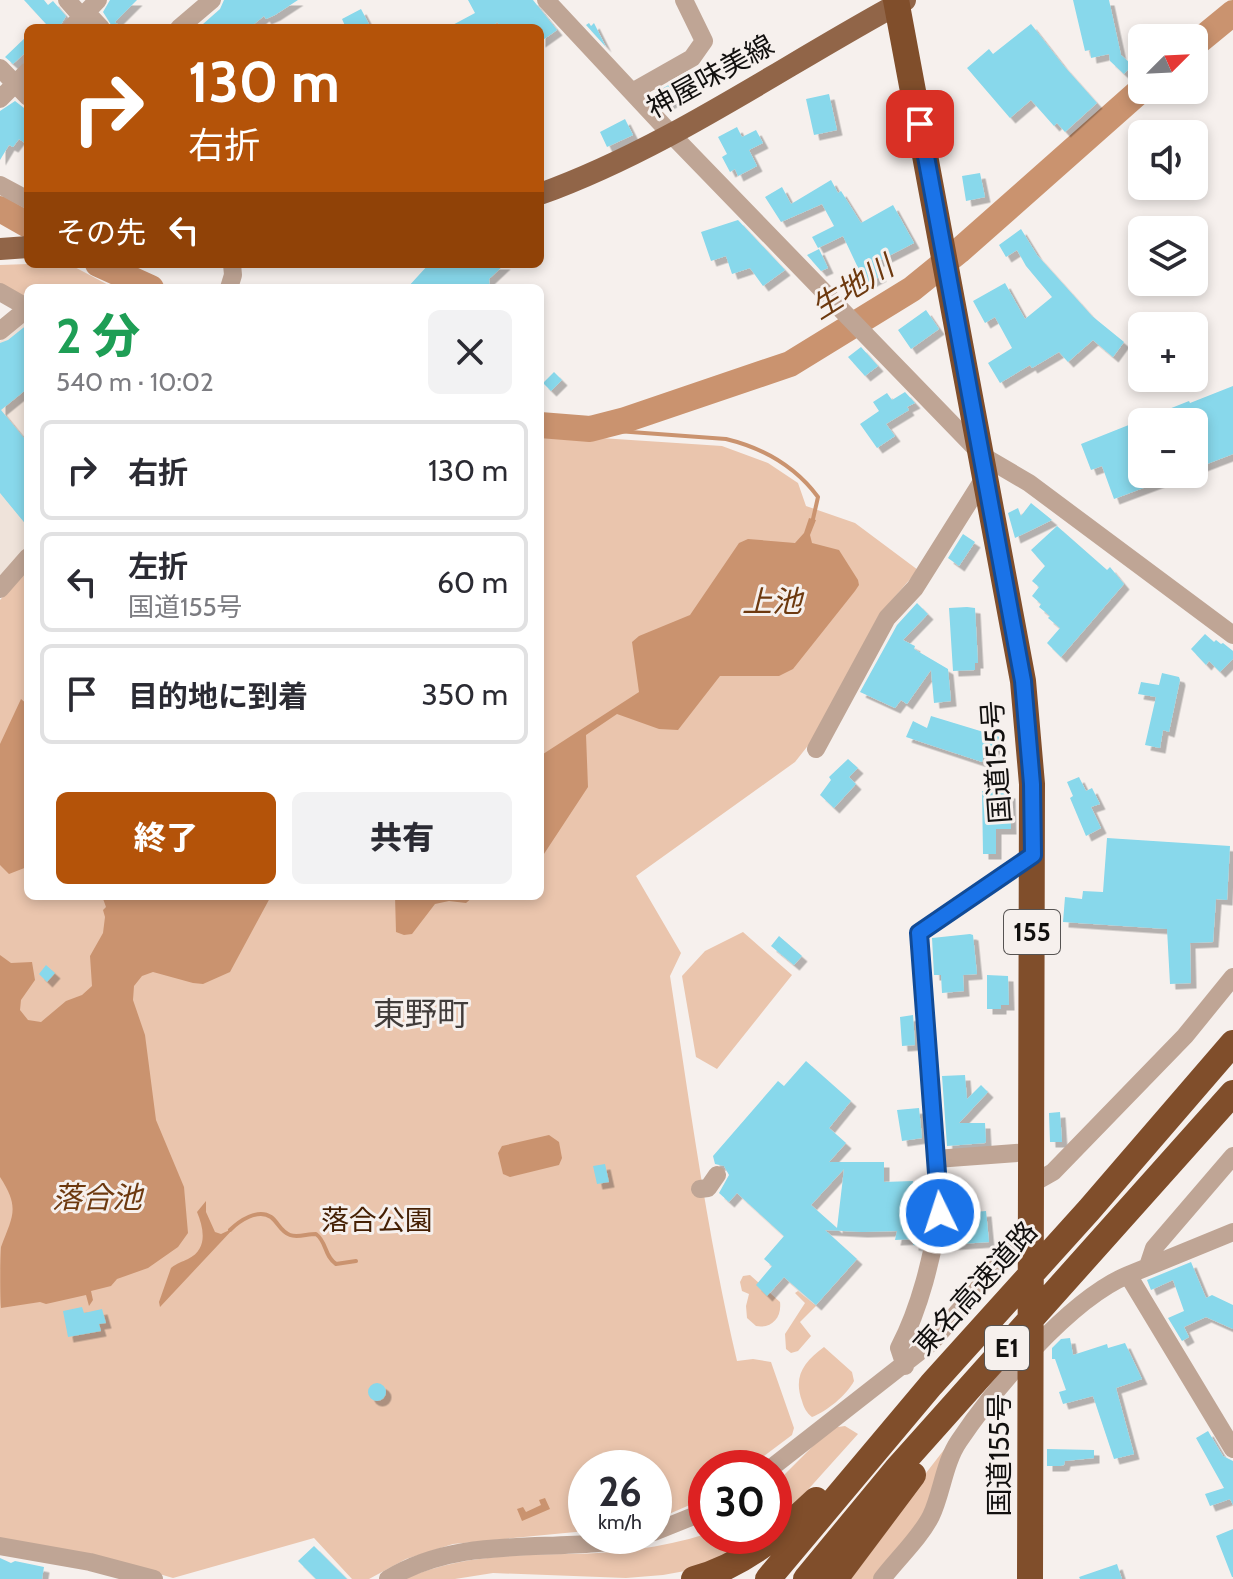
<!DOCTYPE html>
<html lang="ja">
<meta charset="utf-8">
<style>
body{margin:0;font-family:Cabin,"Noto Sans JP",sans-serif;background:#f2f2f3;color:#2b2b33;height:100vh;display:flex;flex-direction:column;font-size:30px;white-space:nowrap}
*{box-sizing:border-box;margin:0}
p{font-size:26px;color:#7c7c81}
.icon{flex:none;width:44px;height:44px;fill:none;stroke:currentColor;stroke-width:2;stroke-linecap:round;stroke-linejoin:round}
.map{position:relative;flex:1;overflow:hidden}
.side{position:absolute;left:24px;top:284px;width:520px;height:616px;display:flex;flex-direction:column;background:#fff;border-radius:12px;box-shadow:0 4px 12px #0003}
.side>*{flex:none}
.top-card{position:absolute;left:24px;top:24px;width:520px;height:244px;border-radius:12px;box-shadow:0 4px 12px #0003;background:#b45309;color:#fff;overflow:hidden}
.needle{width:52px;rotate:66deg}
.controls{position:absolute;left:1128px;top:24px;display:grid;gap:16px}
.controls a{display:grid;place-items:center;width:80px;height:80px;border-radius:12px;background:#fff;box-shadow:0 4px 12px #0003;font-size:40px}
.speed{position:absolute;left:568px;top:1450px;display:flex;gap:16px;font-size:40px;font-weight:700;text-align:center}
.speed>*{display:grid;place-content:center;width:104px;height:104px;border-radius:50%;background:#fff;box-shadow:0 4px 12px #0003;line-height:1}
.speed small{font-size:20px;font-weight:400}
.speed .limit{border:12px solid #d22;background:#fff;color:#111}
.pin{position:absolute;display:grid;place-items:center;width:68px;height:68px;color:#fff;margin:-34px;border-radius:16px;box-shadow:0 4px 12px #0006}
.me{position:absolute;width:88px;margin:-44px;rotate:356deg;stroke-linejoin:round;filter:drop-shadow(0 0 6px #0008)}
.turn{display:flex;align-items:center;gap:28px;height:168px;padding:0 32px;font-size:36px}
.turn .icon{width:104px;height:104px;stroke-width:2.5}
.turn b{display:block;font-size:56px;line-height:68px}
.then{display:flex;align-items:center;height:76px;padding:0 32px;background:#0003;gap:16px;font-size:30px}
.round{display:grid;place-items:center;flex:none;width:84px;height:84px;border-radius:12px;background:#f2f2f3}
.head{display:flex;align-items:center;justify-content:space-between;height:136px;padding:0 32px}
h1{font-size:48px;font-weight:800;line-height:60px;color:#1e9e55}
.primary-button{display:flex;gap:16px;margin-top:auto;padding:16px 32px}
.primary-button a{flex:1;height:92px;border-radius:12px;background:#b45309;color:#fff;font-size:32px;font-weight:800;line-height:92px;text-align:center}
.primary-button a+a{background:#f2f2f3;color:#2b2b33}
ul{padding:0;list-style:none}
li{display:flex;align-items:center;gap:24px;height:100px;margin:0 16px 12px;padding:0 16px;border:4px solid #e1e1e2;border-radius:12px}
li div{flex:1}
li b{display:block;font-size:30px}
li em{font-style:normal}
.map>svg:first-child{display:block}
</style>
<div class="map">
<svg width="1233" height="1579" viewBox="0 0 1233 1579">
<defs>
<filter id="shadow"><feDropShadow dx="5.5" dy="5.5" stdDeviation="0" flood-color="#0004"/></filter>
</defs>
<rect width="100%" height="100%" fill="#f6f0ed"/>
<path fill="#efe3da" d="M28 318V550L0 579V341Z"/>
<path fill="#eac5ad" d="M28 264H69L114 288H28V302L0 286V265Z
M540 434 722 446 768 463 798 483 806 506 855 523 918 570 879 615 814 738 795 762 636 876 681 953 670 976C690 1105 707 1234 737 1361L753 1359 771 1362 794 1428 792 1435 748 1468H706V1498L655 1520 654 1468H586V1531L453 1544 406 1559 369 1579H352L314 1538 173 1578 91 1554 0 1540V600L28 568V896H540Z
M743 932 792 975 717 1069 696 1057 682 976 705 951Z
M750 1275 780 1302C782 1318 771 1329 756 1326L747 1318 746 1306 749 1294 742 1291 740 1282 743 1276Z
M798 1291 816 1306 800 1322 811 1336 798 1351 791 1353 786 1349 785 1334 805 1303 795 1293Z
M824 1347 852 1372 854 1381C847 1395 826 1412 812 1417 806 1412 804 1408 802 1401 793 1376 804 1362 824 1347Z
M845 1426 858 1434 787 1513 774 1524V1485L831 1428Z
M950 1442 928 1510 875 1579H844Z
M706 1534V1536H737L748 1545 696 1569 663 1575 626 1578 493 1573 455 1579H404C457 1556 511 1555 567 1554 614 1554 661 1548 706 1534Z"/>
<path fill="#ca936f" d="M809 518 816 520 810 535 812 543 839 550 858 580 859 585 855 591 793 669 779 676H720L678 730 659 729 617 714 586 735 588 787 540 860V756L639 692 632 642 639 636 690 615 739 543 748 539 795 543 804 533Z
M21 699 28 705V860L25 863 27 867 9 874 0 865V744Z
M102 896H271L230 972 203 984 193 983 153 972 142 976 134 986 133 1000 145 1035 156 1120 184 1187 188 1233 178 1247 148 1268 117 1279 111 1286 91 1291 93 1300 89 1306 86 1295 46 1304 40 1302 1 1308C0 1298 0 1257 1 1247 13 1215 20 1208 0 1177V955L11 963 32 962 35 980 21 1000 20 1010 28 1020 41 1022 66 1001 82 995 92 986 90 956 103 933 105 917 103 910 106 907Z
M395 896H474L466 903 449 901 435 904 412 934 404 935 396 932Z
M549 1135 559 1142 562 1158 559 1165 510 1177 503 1174 498 1153 502 1146Z
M206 1201V1212L215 1232 221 1234 234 1228 160 1307 159 1302 171 1268C177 1263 182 1262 188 1259 208 1249 204 1229 197 1212Z
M545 1498 550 1509 522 1521 517 1509 523 1507 526 1512 541 1505 539 1500Z"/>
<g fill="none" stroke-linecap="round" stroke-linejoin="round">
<path stroke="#ca936f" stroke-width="4" d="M590 429 726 439C763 448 795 466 818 497L813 519
M230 1230C239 1221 258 1208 271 1217 278 1222 280 1231 290 1235 297 1238 307 1234 316 1234 327 1242 324 1256 336 1264L356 1261"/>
<path stroke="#ca936f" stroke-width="26" d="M1194 45 1233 13
M0 209 28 225
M98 264 151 288
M540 425 590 429 625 420 790 364 912 289 959 251 1142 89"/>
</g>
<path fill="#88d8eb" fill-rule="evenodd" filter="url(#shadow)" d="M24 0H44L48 5 53 1 66 16 59 28 47 25Z
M110 0H137L115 22 122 28H113L103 12Z
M224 0H298L275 15 266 19 264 16 249 28H206L203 24 220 9Z
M468 0H533L557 30 540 42V28H502L497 22 492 28H447L475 13Z
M1073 0H1109L1121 55 1132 65 1124 74 1110 61 1109 54 1091 58 1090 50 1085 51Z
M361 9 371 28H346L342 19Z
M589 23 591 26 594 23 606 47 586 25Z
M1031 24 1063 65 1097 103 1065 132 1057 123 1054 126 1031 100 1010 118 967 68 989 49 993 54Z
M28 35V50L13 64 5 57Z
M677 80 685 95 664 106 655 93Z
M829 94 837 130 814 135 806 99Z
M15 101 28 111V145L19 139 13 147 9 145 0 160V111Z
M625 119 633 135 607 147 600 132Z
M737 127 742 137 756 130 763 143 749 150 757 166 738 176 735 169 730 172 722 157 727 154 718 137Z
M980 173 985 197 966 201 962 176Z
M831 180 838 193 841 191 861 223 893 205 914 243 875 263 881 276 855 290 848 278 860 272 843 236 818 248 812 237 834 226 822 204 781 222 765 197 782 187 791 204Z
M738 220 785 270 763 286 750 268 732 274 726 256 711 261 701 232Z
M1021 229 1037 255 1092 316 1124 342 1113 357 1093 340 1068 362 1059 352 1032 368 1030 365 1000 383 988 363 1012 348 995 317 985 323 973 301 1005 283 1025 319 1052 297 1026 266 1017 250 1006 257 999 245Z
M819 249 828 268 821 271 807 255Z
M429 264H457L460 268H477L481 264H505L489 279 490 288H407Z
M926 310 939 329 911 349 898 330Z
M28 324V388L1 410 28 443V527L0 493V343L8 340Z
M861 347 878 366 865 376 848 357Z
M554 372 562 380 551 391 543 383Z
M1233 386V454L1194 469V422H1142V474L1178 475 1114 499 1102 466 1091 470 1081 444 1189 401 1190 403Z
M905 392 915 403 907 407 909 410 886 424 895 436 877 448 860 424 879 411 873 402 887 393 892 400Z
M1031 503 1052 520 1015 538 1008 513 1018 508 1021 516Z
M1057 526 1107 570 1110 567 1124 584 1061 657 1047 643 1060 628 1048 618 1050 616 1039 607 1041 604 1032 596 1039 587 1032 581 1045 566 1031 550Z
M963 534 975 542 959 566 948 558Z
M917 603 928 614 903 640 915 646 914 649 948 669 951 701 934 703 931 670 907 704 901 700 895 708 860 692 897 625Z
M967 607 975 608 978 663H975V670L953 671 949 608Z
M1205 634 1214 642 1216 640 1221 644 1223 643 1233 651V659L1220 672 1209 661 1206 665 1191 649Z
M1162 673 1179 677 1180 680 1169 732 1163 730 1160 748 1145 745 1156 697 1138 694 1141 682 1159 685Z
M931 716 1000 737 993 757 984 754 982 762 906 737 913 721 927 728Z
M848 759 858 768 849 777 856 784 834 808 820 795 831 780 829 777Z
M1079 777 1086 791 1092 788 1100 804 1091 807 1101 828 1086 836 1070 798 1073 796 1067 782Z
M982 791 1010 793 1011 829H996V854H983Z
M1107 838 1230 846 1227 900 1216 899 1213 942 1190 943 1191 983 1170 984 1167 929 1063 922 1065 897 1082 899 1083 891 1103 892Z
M970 934 973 935 977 974 963 975 964 991 942 993 941 975H934L932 938Z
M779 936 802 956 794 965 771 946Z
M46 965 55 973 47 982 39 974Z
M987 975 1008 976 1009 1005H1001V1009H987Z
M913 1015 915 1045 902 1046 900 1017Z
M806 1061 851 1101 829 1128 846 1143 829 1162H884V1182L913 1181 915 1216H927L921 1246 913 1245 914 1239 895 1240 897 1231 862 1232 825 1230 857 1259 816 1305 784 1277 767 1296 756 1285 772 1266 764 1259 784 1236 737 1193 729 1202 719 1193 729 1175 724 1166 715 1164 713 1156 778 1081 784 1086ZM844 1169 837 1228 811 1205Z
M965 1075 967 1099 981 1085 988 1092 959 1123H985L986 1141 985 1143 947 1146 942 1076Z
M919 1108 922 1138 902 1141 897 1110Z
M1060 1112 1062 1142H1050L1049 1113Z
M605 1164 609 1182 597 1184 593 1166Z
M986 1211 989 1242 946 1245 952 1214Z
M1191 1262 1206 1298 1212 1295 1233 1305V1329L1206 1317 1184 1327 1189 1337 1182 1341 1168 1318 1184 1311 1173 1280 1151 1290 1147 1280Z
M82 1307 84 1313 102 1309 106 1323 99 1324 101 1331 68 1337 63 1311Z
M1070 1338 1073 1355 1107 1344 1108 1348 1125 1343 1142 1379 1116 1388 1134 1454 1114 1459 1093 1396 1063 1404 1059 1392 1066 1390 1055 1359H1052V1348L1061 1339Z
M368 1392a9 9 0 1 1 18 0a9 9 0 1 1-18 0Z
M1208 1431 1223 1456 1233 1461V1505L1230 1499 1210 1506 1205 1494 1224 1488 1196 1438Z
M1047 1449 1094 1450V1458L1065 1461 1064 1465 1060 1466H1047Z
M1233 1529V1577H1232L1216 1536Z
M314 1546 347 1579H316L298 1561Z
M0 1558 11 1563 15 1561 44 1567 42 1579H0Z
M1117 1564 1122 1579H1080L1079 1577Z"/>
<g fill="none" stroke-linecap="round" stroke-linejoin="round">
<path stroke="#bfa595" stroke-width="18" d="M67 0 82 17
M546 0 671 134 983 456 1029 483 1233 635
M86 12 101 28
M71 28 98 0
M179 28 212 0
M0 68 28 97
M632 92 692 58 704 41 684 0
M0 99 28 71
M0 185 28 200
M229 288 233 275 232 264
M0 292 28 308
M0 331 28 308
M0 589 28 557
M816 749 887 618 915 588 986 475
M936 1159 1030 1152
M1030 1185 1053 1172 1185 1036 1233 977
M700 1189 708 1188 717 1175
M1233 1232 1128 1275 1233 1449
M1148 1266 1154 1248 1233 1156
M905 1366 899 1348C921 1306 931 1259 940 1213L919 933 1033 855
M771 1468 932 1342 1030 1228
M654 1532 706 1511
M0 1546 90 1562 154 1579
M388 1579C467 1531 559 1556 645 1536
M882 1579C897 1559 920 1538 931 1516 942 1493 944 1463 959 1441 994 1389 1070 1299 1128 1275"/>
<path stroke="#916548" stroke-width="22" d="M540 194C670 147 784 65 905 0
M0 249 28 247"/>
<path stroke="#804e2b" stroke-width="26" d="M896 0 1023 681 1032 784 1030 1579
M694 1579C743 1566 780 1534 816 1500
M768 1579 931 1385 1089 1210 1233 1043
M806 1579 896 1470 1233 1093
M835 1579 913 1475"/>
</g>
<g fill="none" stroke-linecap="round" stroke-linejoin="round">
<g stroke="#114b97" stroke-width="20">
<path id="route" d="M920 124 1023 681 1032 784 1033 855 919 933 940 1213"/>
</g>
<use href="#route" stroke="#1a73e8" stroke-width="14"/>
</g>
<g text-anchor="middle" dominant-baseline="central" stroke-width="6" stroke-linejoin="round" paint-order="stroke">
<g fill="#f6f0ed" stroke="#565352" stroke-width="2">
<rect x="1004" y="910" width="56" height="44" rx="6"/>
<rect x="985" y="1326" width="44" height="44" rx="6"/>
</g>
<g font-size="26" font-weight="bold" fill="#12100f">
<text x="1032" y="932">155</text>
<text x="1007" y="1348">E1</text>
</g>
<g font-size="28" fill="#12100f" stroke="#f6f0ed">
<text transform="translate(710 76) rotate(-29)">神屋味美線</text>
<text transform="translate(996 762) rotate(-94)">国道155号</text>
<text transform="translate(975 1288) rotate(-48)">東名高速道路</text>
<text transform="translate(999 1455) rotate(-90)">国道155号</text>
</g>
<g font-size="28" fill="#452004" stroke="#f6f0ed">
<text x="377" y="1220">落合公園</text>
</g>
<g font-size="30" font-style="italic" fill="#6d390f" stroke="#f6f0ed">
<text transform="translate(852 287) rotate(-32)">生地川</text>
<text x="772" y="601">上池</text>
<text x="97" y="1197">落合池</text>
</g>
<g font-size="32" fill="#413c3a" stroke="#f6f0ed">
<text x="421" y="1013">東野町</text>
</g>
</g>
</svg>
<div class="controls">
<a><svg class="needle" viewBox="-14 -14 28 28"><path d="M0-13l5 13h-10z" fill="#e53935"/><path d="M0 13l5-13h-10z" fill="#7c7c81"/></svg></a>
<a><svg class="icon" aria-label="sound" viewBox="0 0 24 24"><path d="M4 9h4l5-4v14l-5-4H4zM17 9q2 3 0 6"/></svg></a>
<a><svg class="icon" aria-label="layers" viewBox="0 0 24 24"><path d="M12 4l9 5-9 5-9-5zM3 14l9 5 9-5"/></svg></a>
<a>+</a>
<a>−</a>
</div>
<div class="speed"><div>26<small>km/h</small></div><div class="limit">30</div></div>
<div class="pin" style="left:920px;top:124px;background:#d93025"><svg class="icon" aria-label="arrive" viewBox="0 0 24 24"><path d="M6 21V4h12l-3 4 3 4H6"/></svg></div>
<svg class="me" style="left:940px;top:1213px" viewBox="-20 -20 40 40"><circle r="17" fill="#1a73e8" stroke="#fff" stroke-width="3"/><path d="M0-11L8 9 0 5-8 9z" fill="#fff"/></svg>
<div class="top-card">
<div class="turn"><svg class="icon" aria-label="right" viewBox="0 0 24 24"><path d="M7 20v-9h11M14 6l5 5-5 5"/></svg><div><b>130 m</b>右折</div></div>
<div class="then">その先<svg class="icon" aria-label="left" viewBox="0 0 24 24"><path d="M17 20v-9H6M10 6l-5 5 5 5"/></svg></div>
</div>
<section class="side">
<div class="head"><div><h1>2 分</h1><p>540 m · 10:02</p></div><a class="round"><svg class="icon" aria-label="close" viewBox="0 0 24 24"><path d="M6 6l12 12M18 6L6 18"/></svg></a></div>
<ul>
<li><svg class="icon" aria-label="right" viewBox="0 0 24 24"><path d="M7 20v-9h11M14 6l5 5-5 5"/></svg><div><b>右折</b></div><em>130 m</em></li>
<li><svg class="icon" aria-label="left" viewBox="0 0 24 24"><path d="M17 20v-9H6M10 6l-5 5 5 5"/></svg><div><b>左折</b><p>国道155号</p></div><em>60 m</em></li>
<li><svg class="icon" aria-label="arrive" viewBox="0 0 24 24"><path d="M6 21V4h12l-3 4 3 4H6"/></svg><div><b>目的地に到着</b></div><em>350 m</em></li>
</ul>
<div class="primary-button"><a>終了</a><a>共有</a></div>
</section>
</div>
